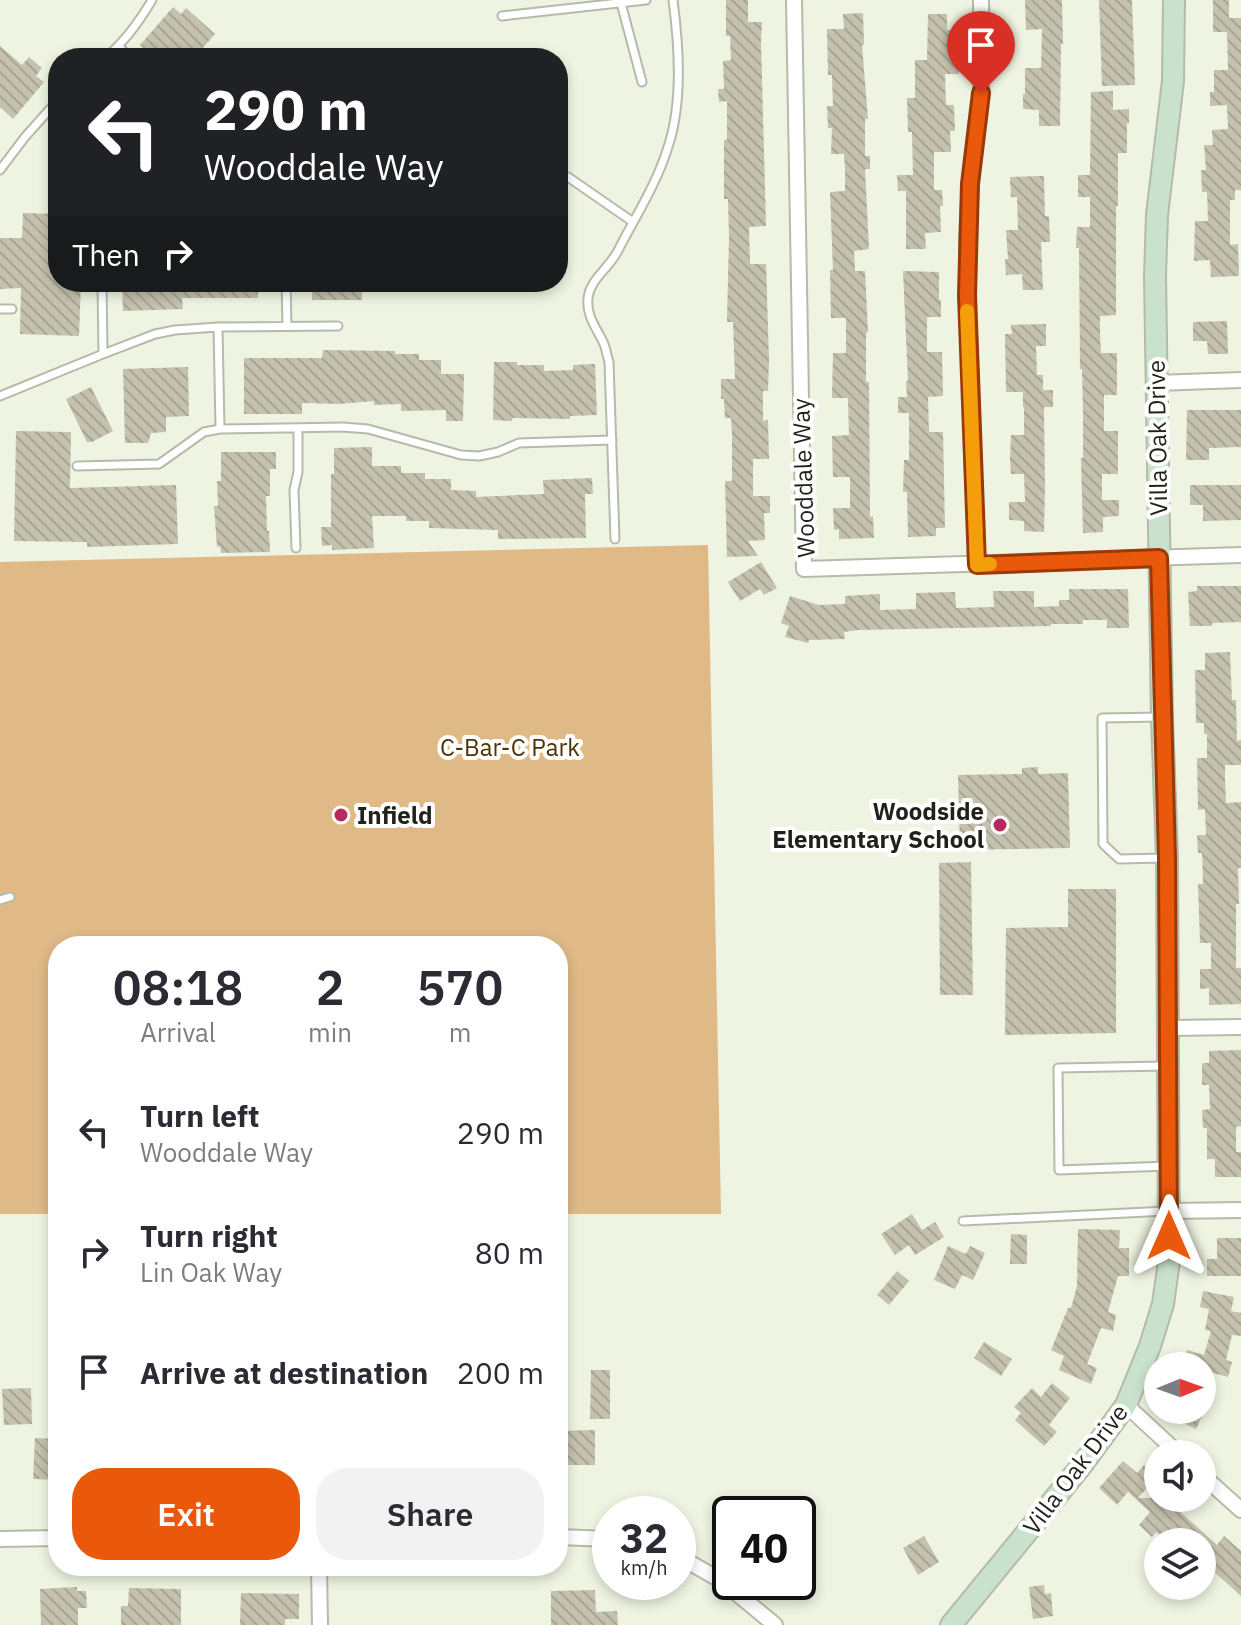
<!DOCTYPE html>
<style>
body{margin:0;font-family:"IBM Plex Sans",sans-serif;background:#f2f2f3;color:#2b2b33;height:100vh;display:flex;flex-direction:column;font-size:30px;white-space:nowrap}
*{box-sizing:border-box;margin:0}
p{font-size:26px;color:#7c7c81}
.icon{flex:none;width:44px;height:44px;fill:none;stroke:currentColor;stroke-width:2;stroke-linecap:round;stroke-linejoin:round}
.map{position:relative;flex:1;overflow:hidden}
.details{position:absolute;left:48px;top:936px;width:520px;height:640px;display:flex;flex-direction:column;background:#fff;border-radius:32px;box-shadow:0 4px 12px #0003}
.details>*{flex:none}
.banner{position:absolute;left:48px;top:48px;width:520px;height:244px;border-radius:32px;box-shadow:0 4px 12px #0003;background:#202124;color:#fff;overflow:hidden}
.needle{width:52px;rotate:89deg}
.buttons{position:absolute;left:1144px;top:1352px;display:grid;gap:16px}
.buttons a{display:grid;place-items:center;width:72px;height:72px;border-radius:50%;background:#fff;box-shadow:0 4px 12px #0003;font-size:40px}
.speed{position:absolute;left:592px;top:1496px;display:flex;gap:16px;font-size:40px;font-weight:700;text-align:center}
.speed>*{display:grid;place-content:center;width:104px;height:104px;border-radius:50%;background:#fff;box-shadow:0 4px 12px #0003;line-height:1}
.speed small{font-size:20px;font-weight:400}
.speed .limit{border:4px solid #111;border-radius:12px;background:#fff;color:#111}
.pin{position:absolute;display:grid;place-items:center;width:68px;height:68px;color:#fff;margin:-82px -34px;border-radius:50% 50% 50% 0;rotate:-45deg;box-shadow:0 0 8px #0007}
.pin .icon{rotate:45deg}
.me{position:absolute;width:88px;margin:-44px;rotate:0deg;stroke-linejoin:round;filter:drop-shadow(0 0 6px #0008)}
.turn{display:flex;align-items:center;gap:28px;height:168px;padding:0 24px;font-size:36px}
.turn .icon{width:104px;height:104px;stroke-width:2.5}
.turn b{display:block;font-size:56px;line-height:68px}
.then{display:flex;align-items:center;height:76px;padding:0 24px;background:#0003;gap:16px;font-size:30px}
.eta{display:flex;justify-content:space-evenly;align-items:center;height:136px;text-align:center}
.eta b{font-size:48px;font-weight:600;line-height:56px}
.cta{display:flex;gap:16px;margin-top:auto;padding:16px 24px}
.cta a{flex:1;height:92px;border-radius:32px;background:#ea580c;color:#fff;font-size:32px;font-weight:600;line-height:92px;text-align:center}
.cta a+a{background:#f2f2f3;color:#2b2b33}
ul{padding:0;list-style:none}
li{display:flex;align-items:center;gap:24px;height:120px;padding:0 24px}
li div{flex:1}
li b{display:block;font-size:30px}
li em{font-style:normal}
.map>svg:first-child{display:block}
</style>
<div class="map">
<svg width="1241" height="1625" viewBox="0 0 1241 1625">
<defs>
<pattern id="building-back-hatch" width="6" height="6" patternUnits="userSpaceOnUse" patternTransform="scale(2)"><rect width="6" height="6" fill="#c4c1ae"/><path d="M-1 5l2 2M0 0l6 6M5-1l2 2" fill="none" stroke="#a8a695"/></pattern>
</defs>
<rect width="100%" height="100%" fill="#eef4e1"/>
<path fill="#dfba87" d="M708 545 721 1214H558V946H58V1214H0V562Z"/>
<path fill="url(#building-back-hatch)" d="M726 0H748V22H762L761 42 766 226 749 227 750 264H766L769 360 768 391H763V421L768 420 769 459H753V496H770V513H764L765 540 748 541 758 556 727 557 725 481H732V434L731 418H725L724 399H721V379H735L733 322H727L729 237 728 199H724V140H727V101L719 102 718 89H724L723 61 731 60 730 36H726Z
M1025 0H1062L1063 44H1061L1060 126H1039V110L1023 109V94H1025V68H1041L1042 29 1026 30Z
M1099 0H1132L1135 85 1102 86Z
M1213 0H1229V18H1241V190H1235V200H1230V245L1238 244 1239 276 1211 277 1210 260 1194 261 1195 221H1208L1207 192H1202L1201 170H1206L1204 145H1213L1212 130 1228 129 1227 105 1210 106V92H1214V70H1228L1227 32H1213Z
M173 7 181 14 186 8 215 34 194 58H155L140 45Z
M863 13 864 45H862L868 119H865V156H870V169H865L869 249 854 251 855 271H865L868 332 866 333V382H869L870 517 873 516 874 538 839 539V529L834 530 833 508H850V477H833L832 436 849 435 848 398H832L833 353H846V318H831L830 270H833L830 192 845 191V169L844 154H831L832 128H828L827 106H833L832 75H828L827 29H844L843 14Z
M928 14H947V30H960L959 74H945L946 105H954L955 131H950L951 152H934V190H942L943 206H940L941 232 925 233 926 249H906V191H898L897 175H913L912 132H908L907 98H915V60H927Z
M0 46 22 65 29 57 42 68 36 76 44 82 13 119 0 107Z
M1113 91V110L1129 109V123H1127V153H1118V206H1116V315L1100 316V335L1101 353H1117V395H1104V431H1118V474H1102V500H1119V516L1103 517V532L1083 533 1081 458H1083V412L1082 369H1080L1079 248H1076L1077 227H1090V197H1078V175H1090L1091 92Z
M1044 176 1045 216H1049L1050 242H1041L1043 290H1023L1022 274 1006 275 1005 259H1008L1006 230H1018L1017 197H1011L1010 177Z
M23 213 58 214V282H81L79 336 20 334 21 288 0 289V238H22Z
M903 271 939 272V300H941V317H927V352H942L943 396 928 397 929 432H943L945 528H936V536L908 537 907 492H903L904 460H909V413H898V397H907L906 381H908Z
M122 282H258V298H182L183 309 123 311Z
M312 282H362V300H312Z
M1227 321 1228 354H1208L1207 341H1193V322Z
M1046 324V346H1036L1037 375H1043V390H1053V407H1044L1045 489 1044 532 1024 531V521L1009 520V502H1025L1024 474H1011L1010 459 1011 435H1024V407H1023V392H1006L1005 334H1012L1011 325Z
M323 350 395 351V354H419V360H441V374H464L463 421H446V410L401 411V404L374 405V401L339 404 302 403V414H244V358H322Z
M494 362H517V365H544V371L573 370V365L595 364 597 415 570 416V419L512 418V421L493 420Z
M188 367 189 416 166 417V432L151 433 148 443H125L123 369Z
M91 387 113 431 92 442H87L66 399Z
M1187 410H1241V447L1209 448V460H1186Z
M16 431 71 432 70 488 176 485 178 544 87 547V542L14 541Z
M372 447V466H401V473H425V479H451V490L476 491V497L544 494 543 480 592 478 593 494H585L586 538 498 539V530L429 528V521H406V516H372L374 548 332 550V545L322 546 321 527H331V474H334V448Z
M221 452H276V469H270V496H266L267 531H269L270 552 221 553 220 546 217 547 214 506H218L217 481H221Z
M1190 485H1241V520L1203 521V505H1190Z
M761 562 777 588 764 595 760 589 740 601 728 582Z
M1197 586H1241V622L1212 623V626H1190L1188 592 1197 591Z
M1069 589H1128L1129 628H1107V620H1083V624H1051V626L858 630 844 632 845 639 809 640 808 643 785 637 789 626 781 623 790 596 819 605 845 604V596L880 594V610L916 609V593L955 592 956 608 994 607 993 591H1034V607L1059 606V600H1069Z
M1230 652 1232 700H1236L1237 741 1241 740V765H1225V778L1226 803 1241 802V868H1238L1239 904H1236V968H1241V1004L1209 1005V988L1200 989V969H1211V943H1200L1198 884H1203L1202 853H1198L1197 835H1206L1205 809 1198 810 1197 758H1207V734H1204V723H1196L1195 670H1205V653Z
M1038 767V774L1068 773 1070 848 960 850 958 775 1022 774V768Z
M971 862 973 995H940L939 863Z
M1068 889H1116V1033L1005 1035 1006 928 1068 927Z
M1241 1050V1126L1236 1127V1152H1241V1177H1215V1159H1207V1128H1203L1202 1110 1210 1109 1209 1085H1202V1063H1209V1051Z
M912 1214 922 1230 935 1222 944 1237 915 1255 909 1245 895 1255 881 1234Z
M1078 1229 1120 1230 1119 1248H1129V1276H1118L1108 1312 1116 1315 1113 1331 1101 1328 1087 1364 1097 1368 1091 1384 1059 1370 1064 1356 1051 1350 1068 1308H1071L1077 1286Z
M1011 1234 1027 1235V1264H1010Z
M1217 1238H1241V1276H1207V1259H1217Z
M948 1246 966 1254 970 1246 985 1253 973 1280 962 1275 955 1289 934 1280Z
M897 1271 909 1281 889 1305 877 1295Z
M1203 1291 1234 1297 1231 1311 1241 1313V1336L1232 1335 1226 1360 1232 1362 1228 1377 1202 1370V1366H1183L1187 1350 1204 1355 1211 1331 1205 1330 1209 1309 1200 1307Z
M984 1342 1012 1359 1001 1376 974 1358Z
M591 1370H610V1419H590Z
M1052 1383 1070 1398 1049 1425 1057 1432 1044 1446 1015 1420 1021 1413 1014 1407 1032 1388 1041 1397Z
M31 1388 32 1424 4 1425 2 1389Z
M1182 1410H1205L1196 1429 1177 1420Z
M595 1430V1465H558V1431Z
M35 1438 58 1439V1480L33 1479Z
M1123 1461 1137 1473 1144 1465 1157 1477 1138 1498H1184L1176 1508 1217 1545 1224 1536 1241 1551V1596L1202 1561V1542H1168L1156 1532 1152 1537 1139 1525 1150 1512 1128 1492 1117 1505 1099 1488Z
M924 1536 939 1562 918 1575 903 1548Z
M1044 1585 1045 1594 1051 1593 1053 1616 1033 1619 1029 1587Z
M77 1587V1591H86L87 1608H78V1625H41L40 1589Z
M129 1588 181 1589V1625H121V1606H128Z
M595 1590 596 1612 617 1611 618 1625H551V1591Z
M241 1593 299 1594V1619H285V1625H240Z"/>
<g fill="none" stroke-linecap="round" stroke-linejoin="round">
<g stroke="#b4bba8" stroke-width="11">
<path id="lane" d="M621 3 642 82
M502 16 646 0
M119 47 131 58
M105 58C125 42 139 22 152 0
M0 170 25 137 58 100
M568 177 633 222
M102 282 103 354
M286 282 287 326
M0 309H12
M218 327 220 429
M0 396 103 354 155 334 175 330 218 327 338 326
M77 466 159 464 204 432 220 429 343 427 368 429 461 455 479 456 498 452 519 443 612 440
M615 539 609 362C607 356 606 349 604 344 597 328 586 317 588 298 590 281 605 271 614 257 618 252 620 246 623 241 639 211 658 180 668 147 683 102 679 46 673 0
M296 548 294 490 298 472V428
M1160 717 1102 718 1103 844 1119 859 1165 858
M0 900 10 897
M1165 1066 1058 1068 1059 1170 1168 1166
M963 1221 1167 1211"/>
</g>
<g stroke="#b4bba8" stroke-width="18">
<path id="street" d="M794 0 804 569 1241 555
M1156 383 1241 380
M977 565 967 295V237L970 184 981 93 982 53 981 0
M1167 1028 1241 1027
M1170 1211 1241 1210
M1126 1405 1179 1454
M1202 1475 1241 1510
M558 1537 610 1539
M0 1539 58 1538
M678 1556 722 1581 775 1625
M319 1566 320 1625"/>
</g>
<g stroke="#b4bba8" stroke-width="24">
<path id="secondary" d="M951 1625 1082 1465 1126 1405 1150 1346 1163 1304 1169 1261 1167 858 1162 717 1155 276 1157 215 1173 81 1174 0"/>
</g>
<use href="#lane" stroke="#fff" stroke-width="7"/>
<use href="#street" stroke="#fff" stroke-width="14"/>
<use href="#secondary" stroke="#cae2cd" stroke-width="20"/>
</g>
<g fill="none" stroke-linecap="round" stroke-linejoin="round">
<g stroke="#983908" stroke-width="20">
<path id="route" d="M981 93 970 184 967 295 977 565 1159 558 1167 858 1169 1236"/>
</g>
<use href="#route" stroke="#ea580c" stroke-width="14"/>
<path stroke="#f59e0b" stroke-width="14" d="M967 311 977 565 990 564"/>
</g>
<g fill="#b7295c" stroke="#fff" stroke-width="3">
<circle cx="341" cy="815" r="8"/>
<circle cx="1000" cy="825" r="8"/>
</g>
<g text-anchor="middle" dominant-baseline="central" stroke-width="8" stroke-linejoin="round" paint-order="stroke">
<g font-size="24" fill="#1f211a" stroke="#fff">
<text transform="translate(1157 438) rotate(-91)">Villa Oak Drive</text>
<text transform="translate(803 478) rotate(-92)">Wooddale Way</text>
<text transform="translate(1075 1469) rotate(-53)">Villa Oak Drive</text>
</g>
<g font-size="24" fill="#4e3405" stroke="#fff">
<text x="510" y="747">C-Bar-C Park</text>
</g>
<g font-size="24" font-weight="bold" fill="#1f211a" stroke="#fff" text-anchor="end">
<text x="984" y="811">Woodside<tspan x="984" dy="28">Elementary School</tspan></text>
<text x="357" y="815" text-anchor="start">Infield</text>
</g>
</g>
</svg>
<div class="buttons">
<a><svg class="needle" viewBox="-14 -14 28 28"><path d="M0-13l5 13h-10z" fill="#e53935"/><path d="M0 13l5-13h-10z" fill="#7c7c81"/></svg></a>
<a><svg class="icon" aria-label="sound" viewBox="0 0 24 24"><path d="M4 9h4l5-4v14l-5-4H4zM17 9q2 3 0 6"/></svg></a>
<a><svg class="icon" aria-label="layers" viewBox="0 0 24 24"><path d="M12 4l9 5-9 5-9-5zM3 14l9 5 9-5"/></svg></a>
</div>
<div class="speed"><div>32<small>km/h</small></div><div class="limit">40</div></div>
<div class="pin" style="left:981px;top:93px;background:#d93025"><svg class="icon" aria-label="arrive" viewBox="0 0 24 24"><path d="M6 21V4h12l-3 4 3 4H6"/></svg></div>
<svg class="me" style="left:1169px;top:1236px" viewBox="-20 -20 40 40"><path d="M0-17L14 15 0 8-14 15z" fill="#ea580c" stroke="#fff" stroke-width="4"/></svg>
<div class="banner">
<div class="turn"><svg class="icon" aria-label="left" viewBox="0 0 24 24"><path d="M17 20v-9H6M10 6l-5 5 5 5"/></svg><div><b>290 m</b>Wooddale Way</div></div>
<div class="then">Then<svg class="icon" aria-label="right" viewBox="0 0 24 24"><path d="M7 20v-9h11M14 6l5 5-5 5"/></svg></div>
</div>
<section class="details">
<div class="eta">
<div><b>08:18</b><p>Arrival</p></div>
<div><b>2</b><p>min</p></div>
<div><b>570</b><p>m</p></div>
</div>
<ul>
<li><svg class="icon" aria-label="left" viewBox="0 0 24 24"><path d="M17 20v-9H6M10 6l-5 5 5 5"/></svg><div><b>Turn left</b><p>Wooddale Way</p></div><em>290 m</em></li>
<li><svg class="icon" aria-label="right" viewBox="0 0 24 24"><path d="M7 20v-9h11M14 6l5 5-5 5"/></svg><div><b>Turn right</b><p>Lin Oak Way</p></div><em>80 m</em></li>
<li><svg class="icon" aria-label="arrive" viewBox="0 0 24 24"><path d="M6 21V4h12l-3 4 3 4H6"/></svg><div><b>Arrive at destination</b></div><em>200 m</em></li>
</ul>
<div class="cta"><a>Exit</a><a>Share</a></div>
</section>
</div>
